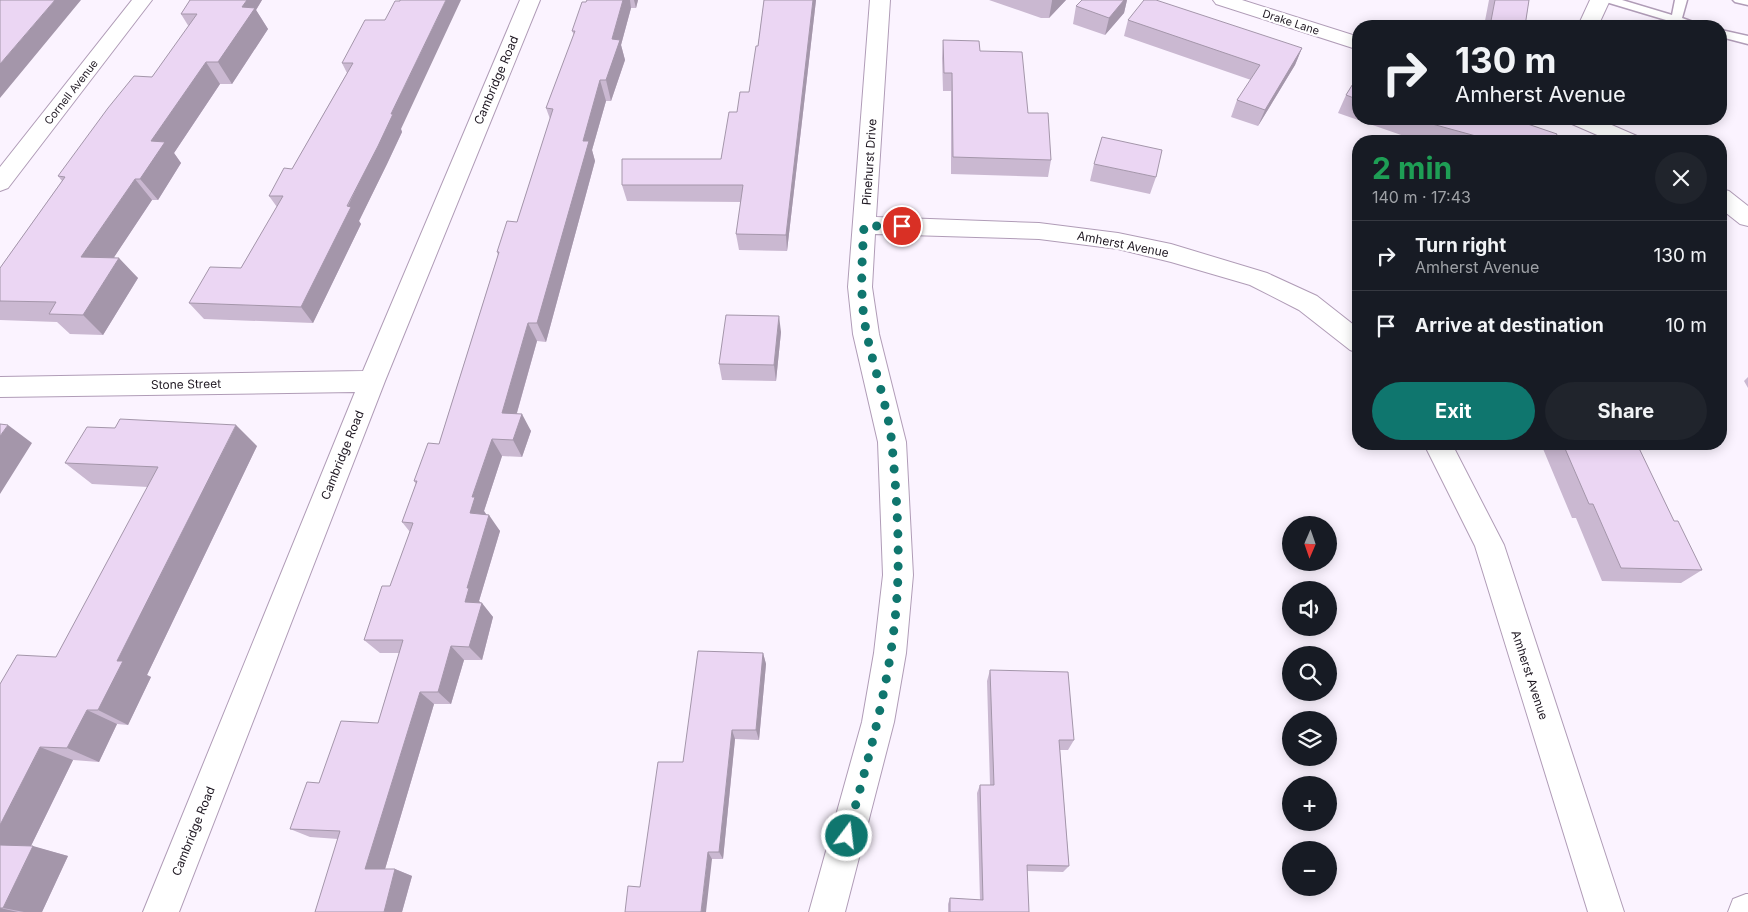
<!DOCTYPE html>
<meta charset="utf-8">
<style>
body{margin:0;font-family:Inter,sans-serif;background:#20242c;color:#f1f3f6;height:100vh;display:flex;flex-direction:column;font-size:19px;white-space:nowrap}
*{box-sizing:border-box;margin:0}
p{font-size:16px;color:#9ea1a6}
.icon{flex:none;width:28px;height:28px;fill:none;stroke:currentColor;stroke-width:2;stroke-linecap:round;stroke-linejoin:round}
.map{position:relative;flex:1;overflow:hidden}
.sheet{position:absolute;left:1352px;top:135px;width:375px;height:315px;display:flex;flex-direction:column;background:#171b24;border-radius:20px;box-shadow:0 2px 12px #0003}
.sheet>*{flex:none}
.top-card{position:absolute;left:1352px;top:20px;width:375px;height:105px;border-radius:20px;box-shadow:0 2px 12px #0003;background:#171b24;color:#f1f3f6;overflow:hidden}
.needle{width:32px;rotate:182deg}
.buttons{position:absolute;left:1282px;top:516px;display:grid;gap:10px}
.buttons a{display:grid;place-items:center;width:55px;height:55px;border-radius:50%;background:#171b24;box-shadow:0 2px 12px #0003;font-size:25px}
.pin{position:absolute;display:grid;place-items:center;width:42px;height:42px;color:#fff;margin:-21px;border:2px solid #fff;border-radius:50%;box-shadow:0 1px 5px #0007}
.me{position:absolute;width:55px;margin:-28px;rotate:15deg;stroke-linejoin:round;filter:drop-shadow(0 0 4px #0008)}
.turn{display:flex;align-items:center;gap:18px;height:105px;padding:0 20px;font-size:22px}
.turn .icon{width:65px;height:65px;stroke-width:2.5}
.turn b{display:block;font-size:35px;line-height:42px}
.round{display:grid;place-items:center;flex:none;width:52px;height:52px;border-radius:26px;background:#20242c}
.head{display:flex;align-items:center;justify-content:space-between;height:85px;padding:0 20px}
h1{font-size:30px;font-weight:700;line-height:38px;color:#1e9e55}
.cta{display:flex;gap:10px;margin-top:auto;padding:10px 20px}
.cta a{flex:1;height:58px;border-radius:30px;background:#0f766e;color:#fff;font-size:20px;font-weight:700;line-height:58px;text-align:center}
.cta a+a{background:#20242c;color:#f1f3f6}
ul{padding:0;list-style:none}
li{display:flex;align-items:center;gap:15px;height:70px;padding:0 20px;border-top:1px solid #363941}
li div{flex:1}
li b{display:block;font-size:19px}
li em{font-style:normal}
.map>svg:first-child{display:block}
</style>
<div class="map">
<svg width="1748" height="912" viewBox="0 0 1748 912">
<rect width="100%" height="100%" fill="#fbf3ff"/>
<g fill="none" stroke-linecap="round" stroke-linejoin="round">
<g stroke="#b09cb7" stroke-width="3">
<path id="lane" d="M1604 0H1622L1672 15 1675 0H1687L1682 18 1704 26H1686L1606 2Z
M1733 0H1748V5L1735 2Z
M1721 30 1748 36V44L1721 37Z"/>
</g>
<g stroke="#b09cb7" stroke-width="2">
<path id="street" d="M132 0H152L8 188 0 191V167Z
M520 0H540L385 381 179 912H143L355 392 0 397V377L363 371Z
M870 0H890L876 217 1039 223 1118 233 1171 244 1267 273 1317 296 1359 329V353L1350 350 1299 310 1250 285 1171 262 1118 249 1039 239 875 234 872 287 879 334 906 442 913 575 906 653 894 722 845 912H809L862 722 874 653 883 575 878 442 853 334 848 287Z
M1213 0H1242L1359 37V50L1216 4Z
M1590 0H1610L1598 26H1578Z
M1569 119H1598L1637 136 1640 141H1611L1572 124Z
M1721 189 1729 191 1748 206V226L1740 224 1721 209Z
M1424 444H1452L1504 545 1624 912H1588L1475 546Z
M1746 894H1748V912H1728L1733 899Z"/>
</g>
<use href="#lane" fill="#fff" fill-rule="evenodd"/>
<use href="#street" fill="#fff" fill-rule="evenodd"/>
</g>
<path fill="#cab8d1" d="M190 0H262L256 10 268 29 232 84H220L174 153 181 163 158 200H152L114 257 138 278 103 335 70 334 57 322 0 320V268L62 181 58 176 152 77 189 27 181 14Z
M587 0H638L636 8H631L621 45 625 60 611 101H606L592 150 595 161 546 342 537 341 517 413 531 431 522 457 502 456 484 511 486 514 500 531 479 601 493 617 482 660H464L451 704H434L385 869H395L412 876 402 912H315L338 839 310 837 290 829 319 783 378 723 399 653H380L364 640 390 586 410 532 402 522 416 484 414 481 439 444 498 255 497 252 517 222 550 119 546 108 574 35 572 31Z
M764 0H816L787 251 739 250 736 234 741 202 627 201 622 185 721 159 749 92 758 46Z
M989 0H1066L1049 18H1041Z
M1082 0H1127L1124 13 1105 35 1073 24 1076 6Z
M1489 0H1529L1525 26H1484Z
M400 1 401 129 402 132 387 164 359 221 361 224 313 323 204 319 189 303 241 268 277 207 269 196 292 169 347 73 342 63 385 20Z
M1128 20 1302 48 1295 65 1258 126 1231 117 1237 100 1251 80 1124 36Z
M943 40 980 51 1028 113 1051 160 1048 177 951 174V91H943L942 58Z
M1359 74V119H1513L1554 141H1422L1404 136 1338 113 1346 95Z
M1094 164 1156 177 1150 194 1090 181Z
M781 332 776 381 722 380 719 364Z
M1748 377V388L1744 381Z
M1541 444H1637L1674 521 1702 570 1681 583 1602 581 1576 518H1572Z
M257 446 147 675 151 677 128 725 117 724 99 762 73 760 31 846 68 856 42 912H0V684L56 657 148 487 92 484 65 463Z
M763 653 766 664 759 740 735 739 723 859H712L640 887 683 762Z
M990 670 1074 740 1068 750H1060L1069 866 1063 872 1027 871 1029 912H948V904L950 898 980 900 977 793 980 785H990L987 681Z"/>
<path fill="#a496aa" d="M55 0H81L0 98V64Z
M240 0H262L256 10 268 29 232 84 218 62 242 7Z
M446 0H461L401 129 402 132 387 164 359 221 361 224 313 323 301 307 391 114Z
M623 0H630L631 8 621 45 625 60 611 101 606 80 612 39Z
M634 0H638L636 8Z
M813 0H816L787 251 786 235Z
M1052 0H1066L1049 18 1052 1Z
M1124 0H1127L1124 13 1105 35 1109 18Z
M1302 48 1295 65 1258 126 1265 110Z
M206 62 220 84 174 153 181 163 158 200 140 179 151 141Z
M600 80 606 101 592 150 595 161 546 342 537 323 583 141Z
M135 179 152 200 101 277 81 257Z
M119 258 138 278 103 335 83 315Z
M779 316 781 332 776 381 774 365Z
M528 323 537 341 512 430 502 413Z
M522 414 531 431 522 457 513 440Z
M8 425 32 443 0 494V436Z
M236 425 257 446 147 675 151 677 128 725 98 710 117 661Z
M492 439 502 456 484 511 486 514 481 529 470 513 472 497Z
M489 515 500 531 479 601 481 603 465 602 467 588Z
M482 603 493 617 482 660 469 647Z
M451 646 464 660 451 704 438 692Z
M763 653 766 664 759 740 756 730Z
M420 692 434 704 383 876 365 869Z
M87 710 117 724 99 762 67 748Z
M732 730 735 739 723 859 719 852Z
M40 747 73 760 27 854 0 847V825Z
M33 846 68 856 42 912H24L3 908Z
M708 852 712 859 706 912H701Z
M395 869 412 876 402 912H384Z
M0 908 18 912H0Z"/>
<path fill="#ebd6f3" stroke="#a496aa" d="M0 0H55L0 64Z
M190 0H247L242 7 255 8 218 62H206L151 141 165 142 140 179H135L81 257 119 258 83 315 49 314 56 302 0 301V268L65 177 58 176 108 108 134 76 152 77 197 14H181Z
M400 0H446L391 114H393L378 146 347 206 351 207 301 307 189 303 210 267 241 268 283 196H269L284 168 292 169 353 63H342L365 20H385L395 1H400Z
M587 0H623L612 39 620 40 606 80H600L583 141H589L537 323H528L502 413 522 414 513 440 492 439 472 497H475L470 513 489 515 467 588H469L465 602 482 603 469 647 451 646 438 692H420L365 869H395L384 912H315L340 831 290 829 307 782 319 783 341 721 378 723 403 640H364L382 586H390L413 523 402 522 417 481H414L428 443 439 444 499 252H497L507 221 517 222 553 109 546 108 575 31H572L582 2H586Z
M764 0H813L786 235 736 234 743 185H622V159H721L729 112H737L740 92H749L756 46H758Z
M1082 0H1124L1109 18 1076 6Z
M1144 0H1156L1302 48 1265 110 1237 100 1260 65 1128 20Z
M1495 0H1529L1525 26H1490Z
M943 40 979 41 980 51 1022 52 1028 113H1048L1051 160 953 157 952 73H944Z
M1359 74V100L1346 95Z
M1414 119H1513L1557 134 1554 141H1494Z
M1102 137 1162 150 1156 177 1094 164Z
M726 315 779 316 774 365 719 364Z
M120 419 236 425 117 661H123L98 710H87L67 748 40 747 0 825V684L17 655 56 657 158 467 65 463 87 427 115 428Z
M0 424 8 425 0 436Z
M1563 444H1637L1674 521H1678L1702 570 1621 568 1593 504H1589Z
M698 651 763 653 756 730H732L719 852H708L701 912H625L628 886 640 887 658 762H683Z
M990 670 1068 672 1074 740H1059L1069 866 1027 865 1029 912H950V898L983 900 980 785H994Z
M0 845 33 846 3 908H0Z"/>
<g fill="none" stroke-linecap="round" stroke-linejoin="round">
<path stroke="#0f766e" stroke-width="9" stroke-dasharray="0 16.2" d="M847 836C871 750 896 663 898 573 899 531 896 487 892 445 889 410 874 370 867 335 859 298 862 263 864 226H902"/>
</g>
<g text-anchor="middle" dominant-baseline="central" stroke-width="4.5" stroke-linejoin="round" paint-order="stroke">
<g font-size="11" fill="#1e1721" stroke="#fff">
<text transform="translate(1291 22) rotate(18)">Drake Lane</text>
<text transform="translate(71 92) rotate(-52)">Cornell Avenue</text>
</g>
<g font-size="12" fill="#1e1721" stroke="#fff">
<text transform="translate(496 80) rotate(-67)">Cambridge Road</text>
<text transform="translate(869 162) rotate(-86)">Pinehurst Drive</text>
<text transform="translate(1123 244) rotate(11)">Amherst Avenue</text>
<text transform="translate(186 384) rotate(-1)">Stone Street</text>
<text transform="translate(342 455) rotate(-68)">Cambridge Road</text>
<text transform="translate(1530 675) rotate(72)">Amherst Avenue</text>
<text transform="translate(193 831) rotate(-68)">Cambridge Road</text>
</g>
</g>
</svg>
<div class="buttons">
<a><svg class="needle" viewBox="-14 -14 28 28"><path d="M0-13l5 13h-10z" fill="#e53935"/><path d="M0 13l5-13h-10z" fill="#9ea1a6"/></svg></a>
<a><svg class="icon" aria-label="sound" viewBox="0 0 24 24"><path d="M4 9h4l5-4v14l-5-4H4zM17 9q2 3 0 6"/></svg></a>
<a><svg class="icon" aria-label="search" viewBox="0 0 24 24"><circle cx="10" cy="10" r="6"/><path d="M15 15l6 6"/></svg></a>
<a><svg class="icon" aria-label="layers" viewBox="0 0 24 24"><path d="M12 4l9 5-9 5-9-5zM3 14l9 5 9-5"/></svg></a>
<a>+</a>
<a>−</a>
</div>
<div class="pin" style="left:902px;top:226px;background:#d93025"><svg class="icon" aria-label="arrive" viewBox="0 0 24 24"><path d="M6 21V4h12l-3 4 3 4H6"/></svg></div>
<svg class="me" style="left:847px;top:836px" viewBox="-20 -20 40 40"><circle r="17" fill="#0f766e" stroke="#fff" stroke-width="3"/><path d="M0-11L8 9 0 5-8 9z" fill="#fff"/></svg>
<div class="top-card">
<div class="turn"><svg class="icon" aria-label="right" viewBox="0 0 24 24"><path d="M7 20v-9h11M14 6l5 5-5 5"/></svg><div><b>130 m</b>Amherst Avenue</div></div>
</div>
<section class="sheet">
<div class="head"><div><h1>2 min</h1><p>140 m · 17:43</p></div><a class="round"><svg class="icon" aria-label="close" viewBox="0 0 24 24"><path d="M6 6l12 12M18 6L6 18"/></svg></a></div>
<ul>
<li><svg class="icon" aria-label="right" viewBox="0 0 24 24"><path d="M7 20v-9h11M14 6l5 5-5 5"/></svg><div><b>Turn right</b><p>Amherst Avenue</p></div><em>130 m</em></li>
<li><svg class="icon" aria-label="arrive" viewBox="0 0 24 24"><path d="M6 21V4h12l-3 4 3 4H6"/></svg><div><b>Arrive at destination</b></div><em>10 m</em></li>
</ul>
<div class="cta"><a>Exit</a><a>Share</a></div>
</section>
</div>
